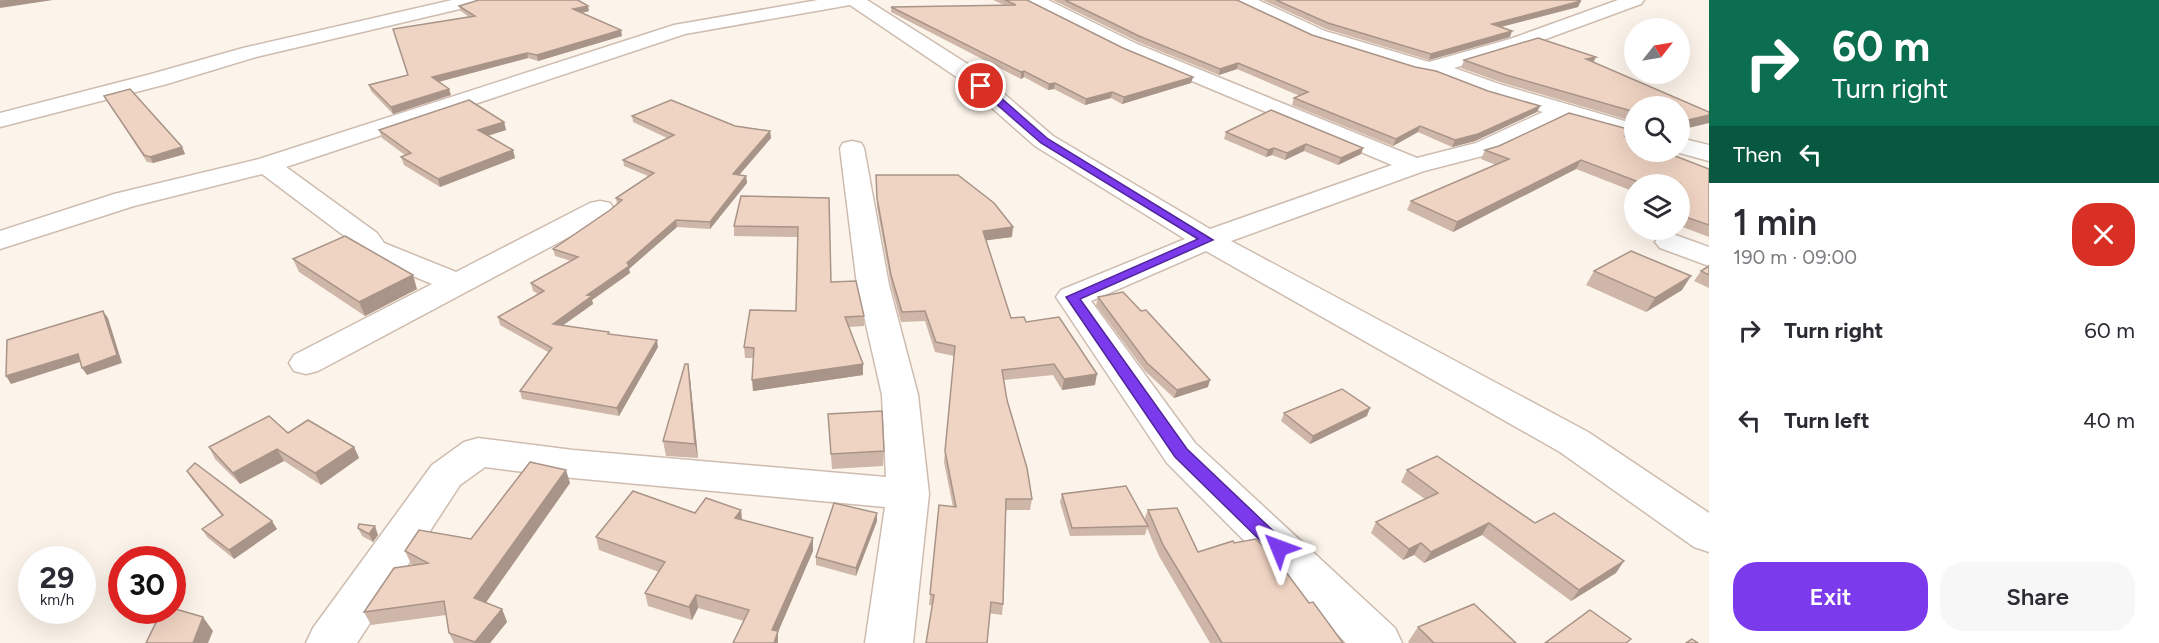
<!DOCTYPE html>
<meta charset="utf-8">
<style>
body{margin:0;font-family:Figtree,sans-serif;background:#f7f7f7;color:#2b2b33;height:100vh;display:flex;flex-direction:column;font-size:22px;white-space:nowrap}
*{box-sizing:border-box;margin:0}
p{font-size:20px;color:#7c7c81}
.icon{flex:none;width:33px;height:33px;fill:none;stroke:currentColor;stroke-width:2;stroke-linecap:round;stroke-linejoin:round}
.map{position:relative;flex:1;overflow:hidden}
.drawer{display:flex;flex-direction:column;background:#fff;width:450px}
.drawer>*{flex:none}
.top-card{background:#0b6e4f;color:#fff;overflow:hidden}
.needle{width:39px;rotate:59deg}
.fabs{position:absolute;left:1624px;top:18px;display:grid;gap:12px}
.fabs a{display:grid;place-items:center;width:66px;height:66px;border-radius:50%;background:#fff;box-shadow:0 6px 24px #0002;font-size:30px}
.speed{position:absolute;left:18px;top:546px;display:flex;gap:12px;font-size:30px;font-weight:700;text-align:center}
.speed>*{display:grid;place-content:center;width:78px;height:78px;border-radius:50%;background:#fff;box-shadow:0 6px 24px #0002;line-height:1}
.speed small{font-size:15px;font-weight:400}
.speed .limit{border:9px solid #d22;background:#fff;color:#111}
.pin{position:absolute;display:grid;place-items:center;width:51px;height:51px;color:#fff;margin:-26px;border:3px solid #fff;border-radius:50%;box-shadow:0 2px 6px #0007}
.me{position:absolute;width:66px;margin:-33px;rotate:314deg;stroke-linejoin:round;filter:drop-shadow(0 0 4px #0008)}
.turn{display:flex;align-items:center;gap:21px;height:126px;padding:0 24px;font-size:27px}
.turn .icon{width:78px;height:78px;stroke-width:2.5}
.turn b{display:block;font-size:42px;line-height:51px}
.then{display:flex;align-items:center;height:57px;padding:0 24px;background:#0003;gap:12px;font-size:22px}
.round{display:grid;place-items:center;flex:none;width:63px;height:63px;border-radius:24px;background:#f7f7f7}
.summary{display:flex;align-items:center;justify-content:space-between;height:102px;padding:0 24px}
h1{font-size:36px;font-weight:600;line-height:45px}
.primary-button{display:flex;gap:12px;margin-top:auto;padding:12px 24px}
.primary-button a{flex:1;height:69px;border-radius:24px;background:#7c3aed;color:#fff;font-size:24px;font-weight:600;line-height:69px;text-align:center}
.primary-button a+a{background:#f7f7f7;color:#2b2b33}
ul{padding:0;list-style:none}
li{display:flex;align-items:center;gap:18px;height:90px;padding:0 24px}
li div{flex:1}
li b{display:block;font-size:22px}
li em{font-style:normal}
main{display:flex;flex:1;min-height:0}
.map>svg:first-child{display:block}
</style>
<main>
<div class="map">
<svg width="1709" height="643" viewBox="0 0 1709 643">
<rect width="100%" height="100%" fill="#fcf4ea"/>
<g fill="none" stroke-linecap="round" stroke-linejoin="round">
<g stroke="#cebcb0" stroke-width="3">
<path id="street" d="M452 0H484L481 4 256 57 167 84 0 127V113L151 74 243 48Z
M818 0H867L974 68 1053 136 1210 229 1392 165 1123 52 1028 4 1025 0H1048L1137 44 1417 158 1476 143 1543 112 1486 95 1434 75 1413 71 1311 39 1237 4 1234 0H1258L1325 31 1429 62 1510 39 1618 0H1644L1641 4 1524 47 1454 68 1502 85 1635 124V139L1565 119 1494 153 1424 171 1231 241 1588 432 1709 513V552L1694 547 1560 452 1206 251 1091 301 1195 443 1395 628 1402 643H1346L1167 463 1056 297 1061 290 1185 239 1035 146 958 78 850 5 685 34 286 167 377 233 384 243 456 272 590 203 600 201 610 203 614 209 610 215 318 371 306 374 294 371 289 363 294 355 432 284 363 255 355 244 262 174 134 206 0 249V231L114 194 259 159 674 25Z
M1680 138 1709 145V161L1676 152H1680Z
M852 141 861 143 864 148 889 285 918 395 929 494 913 643H865L885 507 573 478 485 467 460 485 357 643H306L313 628 432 465 464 442 478 438 573 450 886 477 882 395 857 285 840 148 843 143Z
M1670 233 1709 247V266L1660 248 1655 242 1660 236Z"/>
</g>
<use href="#street" fill="#fff" fill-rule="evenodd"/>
</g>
<path fill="#ceb6a8" d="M993 0H1027L1123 48 1193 77 1191 83 1122 104 1111 98 1085 105 1054 89 1048 90 1024 77 1021 79 891 12V7L1004 5Z
M1053 0H1237L1312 35 1488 91 1540 106 1537 112 1475 141 1452 147 1418 132 1393 146 1292 105 1294 98 1300 96 1237 69 1219 75 1138 42Z
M1263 0H1576L1578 7 1500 27 1510 37 1429 60 1326 29Z
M459 6 589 11 581 13 622 36 538 61 528 58 439 82 451 95 393 114 371 91 369 85 408 76 469 17 461 11Z
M1538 38 1596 57 1593 62 1709 112V122L1680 130V106H1635V122L1503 83 1461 68 1464 60Z
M104 96 182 147 185 154 153 163 147 162Z
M632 116 735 126 770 131 771 138 739 175 746 176 747 183 710 229 677 227 629 269 630 273 592 300 593 304 563 325 610 335 658 347 619 416 522 399 520 391 548 352 500 325 498 317 538 294 533 291 531 283 571 261 555 256 553 249 610 210 617 204 616 198 648 176 624 166 623 160 667 138 633 122Z
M504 122 506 130 488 136 513 150 515 158 440 187 404 165 401 157 405 155 382 138 379 130Z
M1226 132 1363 148 1361 154 1338 165 1304 151 1285 160 1272 155 1266 157 1224 139Z
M1485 150 1635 152 1709 169V237L1680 226V184H1635V192L1576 169 1453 232 1407 210 1411 201 1496 165 1481 159Z
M876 175 1012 237 986 240 1011 318 1026 322 1095 385 1062 390 1053 375 1004 380 1007 400 1032 499 1030 510H1006L1003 604 1002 615 929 605 939 505 953 507 944 462 954 356 935 352 925 321 901 322 891 285 877 207Z
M829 198 831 282 864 316V326L849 327 863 364V375L753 391 754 358H745L744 347 796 311 798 237 734 236V226Z
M293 259 417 289 365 316 299 272Z
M1709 266V288L1694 281 1701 271Z
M1594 271 1682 290 1646 312 1586 285Z
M1098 297 1208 387 1174 398 1145 371 1096 305Z
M690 378 698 458 666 456 663 441Z
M1284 413 1367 416 1310 444 1281 421Z
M828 414 884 451 883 466 832 469Z
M288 433 354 447 359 458 321 485 284 461 240 484 215 459 209 447Z
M1407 470 1535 523 1616 573 1571 601 1482 535 1424 563 1414 555 1403 560 1371 533 1376 522 1425 499 1401 482Z
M187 471 277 529 234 559 207 537 202 529 222 516 192 479Z
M570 483 486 602 502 609 507 622 490 643H454L449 633 446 615 371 625 364 612 413 565 411 564 405 551 471 539Z
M1062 494 1144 520 1148 510 1198 552 1309 603 1343 643H1210L1159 556 1147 528 1145 535 1070 536 1060 502Z
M741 510 742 520 813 538V551L778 632V643H733L744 621 698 608 692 620 648 606 645 593 659 572 599 550 596 537 695 513Z
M877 513V521L856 576 816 565V557Z
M358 528 378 535 373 542 362 536Z
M1418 627 1516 643H1409L1408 642Z"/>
<path fill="#a89488" d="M15 0H53L0 8V2Z
M1581 1 1578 7 1489 30 1492 24Z
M588 6 589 11 574 15 573 9Z
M621 30 622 36 538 61 537 55Z
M1512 31 1510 37 1429 60 1431 54Z
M527 53 528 58 434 83 432 77Z
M1596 57 1592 65 1586 59Z
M1238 63 1237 69 1219 75 1220 69Z
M1024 71V77L1021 79V72Z
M1193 77 1191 83 1122 104 1124 97Z
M1055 83 1054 89 1048 90 1049 84Z
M449 89 451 95 393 114 391 107Z
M1112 92 1111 98 1085 105 1086 99Z
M1540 106 1537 112 1475 141 1452 147 1455 140Z
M1709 115V123L1680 130V122Z
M504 122 506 130 480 138 478 130Z
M1420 126 1418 132 1393 146 1396 139Z
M770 131 771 138 734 181 733 174Z
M1635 133V140L1625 136Z
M1306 144 1304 151 1285 160 1287 153Z
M182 147 185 154 153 163 150 157Z
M1274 148 1272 155 1266 157 1268 150Z
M1363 148 1361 154 1338 165 1341 158Z
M513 150 515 158 440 187 438 179Z
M1581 160 1576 169 1453 232 1457 222Z
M746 176 747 183 710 229V222Z
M676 220 677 227 629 269 630 273 592 300 593 304 555 331 553 324Z
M1013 227 1012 237 982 241 983 231Z
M413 275 417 289 365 316 359 302Z
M1691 276 1682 290 1646 312 1655 298Z
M103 311 108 318 122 363 87 375 82 368Z
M657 340 658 347 619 416 617 408Z
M78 354 83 361 11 384 6 376Z
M688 364 690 378 698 458 695 444Z
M863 364V375L753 391 752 380Z
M1097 374 1095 385 1062 390 1064 379Z
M1210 380 1208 387 1174 398 1177 390Z
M1370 408 1367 416 1310 444 1313 436Z
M354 447 359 458 321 485 315 473Z
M277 449 284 461 240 484 233 473Z
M566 470 570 483 480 611 474 598Z
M741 510 742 523 735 518Z
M877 513V521L856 576V568Z
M272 521 277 529 234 559 229 550Z
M1489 523 1482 535 1424 563 1431 552Z
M375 526 378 535 373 542 369 534Z
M813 538V551L778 632V643H774L772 630Z
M1421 543 1414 555 1403 560 1409 549Z
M1624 561 1616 573 1571 601 1579 590Z
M696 595 698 608 692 620 689 607Z
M502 609 507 622 490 643H476L475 642Z
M203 617 213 631 208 643H193Z"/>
<path fill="#f0d4c3" stroke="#a89488" stroke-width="1.5" d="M0 0H15L0 2Z
M479 0H578L588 6 573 9 621 30 537 55 527 53 432 77 449 89 391 107 369 85 408 75 393 29 475 16 459 6Z
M1005 0H1027L1123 48 1193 77 1124 97 1112 92 1086 99 1055 83 1049 84 1024 71 1021 72 891 7 1016 5Z
M1065 0H1237L1312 35 1415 67 1436 71 1488 91 1540 106 1478 134 1455 140 1420 126 1396 139 1294 98 1308 92 1238 63 1220 69 1139 36Z
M1276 0H1576L1581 1 1492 24 1512 31 1431 54 1328 23Z
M1538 38 1596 57 1586 59 1709 112V115L1680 122V106H1635V112L1506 75 1464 60Z
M130 89 182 147 150 157 144 155 104 96Z
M469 100 504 122 478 130 513 150 438 179 401 157 411 153 379 130Z
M671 100 735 126 770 131 733 174 746 176 710 222 676 220 627 263 629 266 587 295 592 296 553 324 609 332 608 334 657 340 617 408 520 391 552 348 498 317 544 291 531 283 578 257 553 249 610 210 622 200 616 198 654 173 623 160 674 135 632 116Z
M1271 110 1363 148 1341 158 1306 144 1287 153 1274 148 1268 150 1226 132Z
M1569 113 1635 131V133L1625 136 1635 140V152H1665L1709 169V225L1680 215V199L1685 196 1680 198V184H1644L1581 160 1457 222 1411 201 1509 159 1485 150 1499 146Z
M876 175H958L994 203 1013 227 983 231 1011 318 1024 317 1026 322 1059 317 1097 374 1064 379 1054 364 1002 370 1007 400 1027 468 1032 499H1006L1003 604 991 602 987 643H926L934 595 930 594 939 505 956 507 945 451 955 346 936 342 925 311 902 312 891 275 877 198Z
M741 196 829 198 831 282 856 281 864 316 845 317 863 364 752 380 754 348 744 347 750 310 796 311 798 227 734 226Z
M345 236 413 275 359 302 293 259Z
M1631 251 1691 276 1655 298 1594 271Z
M1709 266V275L1701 271Z
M1123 292 1141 311 1146 310 1210 380 1177 390 1147 363 1098 297Z
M103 311 117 355 82 368 78 354 6 376 7 340Z
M685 364H688L695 444 663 441Z
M1342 389 1370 408 1313 436 1284 413Z
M882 411 884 451 831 454 828 414Z
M269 416 288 433 308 420 354 447 315 473 277 449 233 473 209 447Z
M1437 456 1535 523 1554 513 1624 561 1579 590 1489 523 1431 552 1421 543 1409 549 1376 522 1438 493 1407 470Z
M530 462 566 470 474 598 502 609 475 642 449 633 444 601 364 612 394 568 428 563 405 551 419 530 471 539Z
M195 463 272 521 229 550 202 529 223 515 187 471Z
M1126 486 1148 526 1072 528 1062 494Z
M633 491 695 513 706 498 741 510 735 518 813 538 772 630 778 631 774 643H733L749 610 696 595 689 607 645 593 665 562 596 537Z
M834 503 877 513 856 568 816 557Z
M1177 508 1198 552 1233 541 1234 543 1256 539 1277 560 1309 603 1313 602 1343 643H1222L1163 545 1148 510Z
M359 524 375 526 369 534 358 528Z
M1474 604 1516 643H1434L1418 627Z
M172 608 203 617 193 643H146L162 610H172Z
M1590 610 1631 639 1626 643H1545Z
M1692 639 1698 643H1686Z"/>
<path fill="#7c3aed" stroke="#51269a" stroke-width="1.5" d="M978 84H985L1048 139 1213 240 1080 299 1187 449 1286 543 1288 548 1286 553 1279 555 1273 553 1175 457 1066 297 1198 239 1041 143 978 88Z"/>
</svg>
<div class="fabs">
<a><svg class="needle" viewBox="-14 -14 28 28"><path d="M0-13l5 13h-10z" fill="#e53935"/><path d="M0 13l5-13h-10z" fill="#7c7c81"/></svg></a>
<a><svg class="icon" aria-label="search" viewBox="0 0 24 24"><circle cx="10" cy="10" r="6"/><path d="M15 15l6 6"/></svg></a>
<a><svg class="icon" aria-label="layers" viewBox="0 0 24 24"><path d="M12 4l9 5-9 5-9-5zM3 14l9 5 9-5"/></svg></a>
</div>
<div class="speed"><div>29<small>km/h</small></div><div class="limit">30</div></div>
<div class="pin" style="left:981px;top:86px;background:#d93025"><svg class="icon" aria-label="arrive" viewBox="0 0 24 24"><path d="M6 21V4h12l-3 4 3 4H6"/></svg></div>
<svg class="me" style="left:1279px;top:548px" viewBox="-20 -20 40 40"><path d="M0-17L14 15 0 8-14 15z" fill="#7c3aed" stroke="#fff" stroke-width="4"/></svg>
</div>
<section class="drawer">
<div class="top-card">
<div class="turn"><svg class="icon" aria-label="right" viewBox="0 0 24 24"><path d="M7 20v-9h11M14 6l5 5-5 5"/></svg><div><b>60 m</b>Turn right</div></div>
<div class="then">Then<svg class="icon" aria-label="left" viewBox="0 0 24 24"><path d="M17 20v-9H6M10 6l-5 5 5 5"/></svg></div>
</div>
<div class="summary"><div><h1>1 min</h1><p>190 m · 09:00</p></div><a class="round" style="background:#d93025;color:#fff"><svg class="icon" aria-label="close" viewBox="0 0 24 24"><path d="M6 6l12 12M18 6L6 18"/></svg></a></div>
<ul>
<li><svg class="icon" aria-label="right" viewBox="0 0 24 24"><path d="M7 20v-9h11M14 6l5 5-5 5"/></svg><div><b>Turn right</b></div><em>60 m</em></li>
<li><svg class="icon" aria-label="left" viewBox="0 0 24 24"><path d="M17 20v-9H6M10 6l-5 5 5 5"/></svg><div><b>Turn left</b></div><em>40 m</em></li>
</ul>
<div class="primary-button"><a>Exit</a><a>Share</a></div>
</section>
</main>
